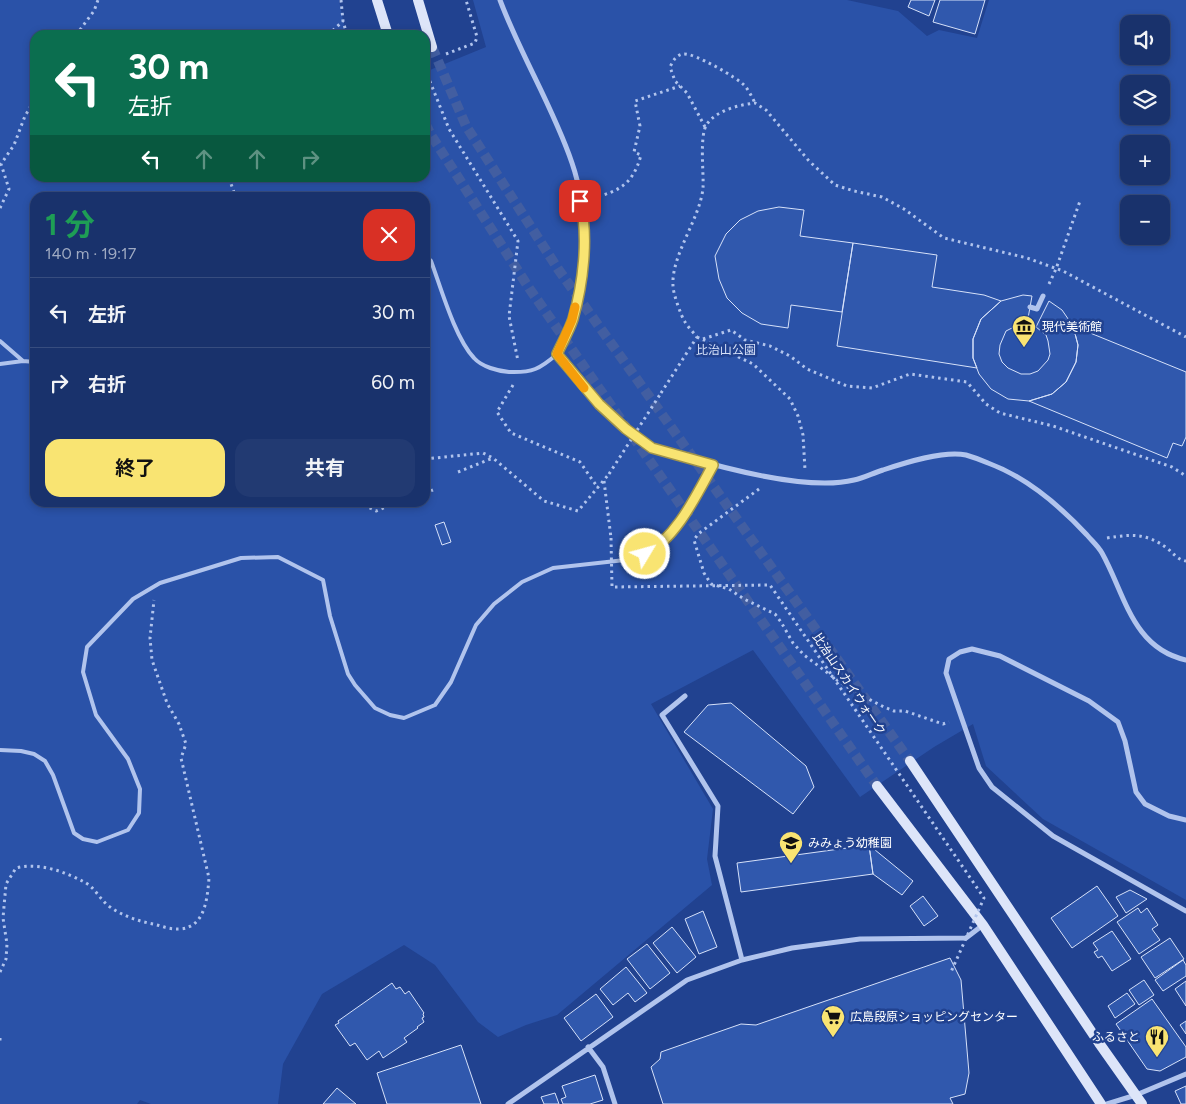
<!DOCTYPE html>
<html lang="ja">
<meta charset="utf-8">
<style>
body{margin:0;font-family:Figtree,"Noto Sans JP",sans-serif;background:#223a72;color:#f1f3f6;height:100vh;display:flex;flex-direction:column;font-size:19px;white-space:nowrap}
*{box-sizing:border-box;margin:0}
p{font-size:16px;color:#9faac2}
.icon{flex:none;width:28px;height:28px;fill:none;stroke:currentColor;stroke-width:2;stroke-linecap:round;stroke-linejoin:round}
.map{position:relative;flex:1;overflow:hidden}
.details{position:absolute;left:30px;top:192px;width:400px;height:315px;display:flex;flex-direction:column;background:#19326c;border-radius:15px;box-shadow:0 2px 8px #0003,0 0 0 1px #374d7f}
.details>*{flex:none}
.top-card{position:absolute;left:30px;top:30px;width:400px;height:152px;border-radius:15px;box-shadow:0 2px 8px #0003,0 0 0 1px #374d7f;background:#0b6e4f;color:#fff;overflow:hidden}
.fabs{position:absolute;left:1120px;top:15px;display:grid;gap:10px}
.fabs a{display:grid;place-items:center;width:50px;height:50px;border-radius:10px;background:#19326c;box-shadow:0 2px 8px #0003,0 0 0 1px #374d7f;font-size:25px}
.pin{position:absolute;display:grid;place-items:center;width:42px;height:42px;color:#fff;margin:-21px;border-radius:10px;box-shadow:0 2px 8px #0006}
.me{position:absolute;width:55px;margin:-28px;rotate:53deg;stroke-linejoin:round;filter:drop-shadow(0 0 4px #0008)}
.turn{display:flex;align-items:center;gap:18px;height:105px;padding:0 15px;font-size:22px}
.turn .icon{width:65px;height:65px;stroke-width:2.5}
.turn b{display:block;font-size:35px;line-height:42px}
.lanes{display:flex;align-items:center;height:48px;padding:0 15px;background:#0003;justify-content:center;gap:25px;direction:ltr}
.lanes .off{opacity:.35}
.round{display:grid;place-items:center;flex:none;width:52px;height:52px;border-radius:15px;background:#223a72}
.overview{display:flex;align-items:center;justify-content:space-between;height:85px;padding:0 15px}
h1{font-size:30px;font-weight:700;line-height:38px;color:#1e9e55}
.primary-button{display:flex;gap:10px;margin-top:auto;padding:10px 15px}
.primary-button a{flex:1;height:58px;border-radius:15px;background:#f9e472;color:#111;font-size:20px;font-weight:700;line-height:58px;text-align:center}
.primary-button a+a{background:#223a72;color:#f1f3f6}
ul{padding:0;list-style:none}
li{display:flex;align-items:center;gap:15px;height:70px;padding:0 15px;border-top:1px solid #374d7f}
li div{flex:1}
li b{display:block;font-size:19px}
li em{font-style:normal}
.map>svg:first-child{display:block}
</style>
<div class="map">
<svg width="1186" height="1104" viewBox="0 0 1186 1104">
<rect width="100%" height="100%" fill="#214290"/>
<path fill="#2a52a8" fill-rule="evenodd" d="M0 0H339L346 35H35V178H425V72L486 47 473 0H847L898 11 927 36 939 30 977 38 989 0H1186V900L1043 819 986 766 973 724 934 747 860 797 753 650 651 704 713 809 707 859 712 885 557 1015 526 1025 498 1037 478 1022 435 965 404 945 322 994 283 1064 278 1104H151L140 1100 137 1104H0ZM1129 24H1161V56H1129ZM1129 84H1161V116H1129ZM1129 144H1161V176H1129ZM35 198H425V502H35ZM1129 204H1161V236H1129Z"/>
<path fill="#3058ad" stroke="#d6e1f9" d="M911 0H935L929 16 908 7Z
M940 0H985L975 34 933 22Z
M779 207 804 210 800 236 853 243 842 312 791 305 788 328 761 324 742 313 727 298 719 279 715 256 726 234 740 220 758 211Z
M853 243 937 255 932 287 984 295 1001 301 981 319 973 339V358L977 368 837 346Z
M1023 295 1032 296 1027 324H1020L1006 331 1000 345 999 354 1002 362 1008 368 1021 374H1030L1038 371 1048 360 1050 354 1048 341 1046 335 1036 327 1049 301 1062 310 1073 326 1078 345 1076 362 1066 382 1052 394 1029 401 1008 399 991 389 979 374 973 358V339L981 319 1001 301Z
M1073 326 1186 372V437L1182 446 1173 443 1167 458 1029 401 1052 394 1066 382 1076 362 1078 345Z
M444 522 451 542 442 545 435 525Z
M731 703 806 766 814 787 793 814 684 732 708 705Z
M869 845 913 881 902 895 873 874Z
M869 845 873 874 741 892 737 863Z
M1097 886 1118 916 1072 948 1051 918Z
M1130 890 1147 899 1126 913 1116 897Z
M923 896 938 916 924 926 910 906Z
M1138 908 1141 913 1147 908 1158 925 1152 929 1160 940 1139 954 1117 922Z
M703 911 717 947 699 954 685 919Z
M672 927 696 957 677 973 653 943Z
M1112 931 1131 959 1112 971 1102 956 1098 958 1094 952 1098 950 1093 943Z
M1170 938 1184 959 1155 978 1141 957Z
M647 944 670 973 650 989 627 959Z
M950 958 961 980 969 1073 965 1094 950 1098 953 1104H663L651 1067 660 1059 661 1052 741 1024 756 1025Z
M1183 960 1186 965V976L1163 991 1155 980Z
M626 967 647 993 635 1002 628 993 613 1005 600 989Z
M1144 980 1154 995 1139 1005 1129 990Z
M1186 981V1006L1175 989Z
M392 983 396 989 400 987 405 994 409 991 424 1013 423 1014 424 1017 422 1018 424 1022 417 1027 418 1028 404 1038 407 1042 383 1058 379 1051 367 1060 355 1043 350 1046 335 1025 339 1023 338 1021Z
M1127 993 1135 1004 1115 1018 1108 1006Z
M596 994 613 1017 581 1041 564 1018Z
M1152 999 1186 1047V1057L1160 1071 1147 1069 1116 1024Z
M1186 1021V1034L1180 1025Z
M461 1045 481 1104H387L377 1073Z
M595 1075 603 1100 590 1104H563L561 1099 566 1097 562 1086Z
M1186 1086V1104H1181L1175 1091Z
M337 1088 356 1104H323Z
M555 1093 559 1104H544L541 1097Z"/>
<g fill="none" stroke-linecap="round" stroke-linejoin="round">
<path stroke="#425ea1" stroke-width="10" stroke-dasharray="10 5" stroke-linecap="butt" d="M432 47 466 126 558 269 910 761
M425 123 431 135 529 288 877 786"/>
<path stroke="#b1c4ed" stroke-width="3" stroke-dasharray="2.5 4" stroke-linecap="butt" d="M341 0 343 21 347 35
M76 35 94 11 98 0
M328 35 343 21
M446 54 475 43 477 37 466 0
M425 69 449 129 518 241 509 316 518 361
M705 127 687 93 675 81 670 67C673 61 676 55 683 54 693 52 738 78 745 86 749 91 752 97 755 103
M229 178 236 198
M592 198C620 191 633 184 641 155L634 152 640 126 635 101 680 86
M0 208 9 189 1 164 14 145 25 116 35 99
M1049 284 1056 269 1080 201
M697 337 753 364 790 399 798 416 803 435 805 470
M703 339 731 330 745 340 770 346 790 356 807 369 847 386 872 388 910 374 967 382 986 404 1000 413 1053 426 1172 467 1186 476
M513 385 497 412 511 433 580 462 598 488
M661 393 697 337C693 332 688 327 685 322 681 316 673 293 673 286 671 255 700 219 703 188 704 174 699 135 707 124 717 110 739 105 755 103L766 110 809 161 835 185 854 191 882 197 904 209 944 238 1027 258 1063 271 1186 337
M425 459 483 453 493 458 544 501 578 511 609 474
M458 472 493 458
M604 481 611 538
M759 489 698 534 694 540 704 573 711 584 729 589 744 599 775 614 781 622 793 643 804 655 837 680 855 692 884 707 894 711H905L943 724 949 722
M425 493 433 490
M358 502 376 511 399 502
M1107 538C1132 534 1146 533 1167 548 1173 553 1178 560 1186 561
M0 972 6 959 7 944 3 918 6 884 16 868C39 862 66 872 86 883 96 889 100 900 110 907 123 916 138 921 153 924 158 925 163 927 168 928 203 935 207 905 209 878L181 758 186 744 179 724 167 703 152 660 150 638 154 600
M0 1038V1043"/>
<path stroke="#b1c4ed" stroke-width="4" d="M425 255 431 261C441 288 455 338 474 358 482 367 498 371 509 372 532 373 540 369 557 354
M0 341 23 361
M0 364 23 361 35 362
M0 750 21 751 34 754 45 761 53 775 74 833 83 839 97 842 128 830 139 813 140 789 128 759 96 715 83 672 87 647 133 599 160 583 241 558 278 557 323 580 330 616 348 674 355 685 375 708 390 715 404 718 435 705 451 682 476 625 494 604 522 582 553 568 634 559 657 548 677 525 713 465"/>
<path stroke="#b1c4ed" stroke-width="5" d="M500 0C521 56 553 107 572 163 588 209 587 273 572 320 569 331 562 343 557 354 584 388 612 424 650 446 659 452 673 453 683 456 727 469 810 491 854 480 864 478 873 473 883 470 904 463 944 450 966 455 973 457 981 460 988 463 1026 477 1060 506 1087 535 1092 541 1098 546 1102 553 1125 594 1132 648 1186 660
M1030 307 1037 309 1043 296
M685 696 662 715 718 806 715 856 742 960
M1186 820 1169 816 1145 804 1136 792 1125 741 1118 722 1089 701 1000 656 972 649 960 652 949 659 946 673 979 768 992 787 1053 836 1186 911
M588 1047 603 1067 615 1104
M508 1104 687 980 742 960 792 948 860 939 966 938 983 925
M1107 1104 1136 1095 1186 1074"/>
<path stroke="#dde5f9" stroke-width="10" d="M377 0 388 35
M418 0 432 47
M910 761 1099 1043 1142 1104
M877 786 983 925 1101 1104"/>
<path stroke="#b1c4ed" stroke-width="3" stroke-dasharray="2.5 4" stroke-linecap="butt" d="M609 474 661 393
M611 538 612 587 770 585 984 898 951 972"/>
</g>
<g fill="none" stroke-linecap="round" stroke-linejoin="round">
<g stroke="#a2944a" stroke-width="12">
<path id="route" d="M580 201C589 237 583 284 573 319 569 331 562 343 557 354L599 404 626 429 652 448 713 465C697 494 676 539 645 554"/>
</g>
<use href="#route" stroke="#f9e472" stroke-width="9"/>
<path stroke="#f59e0b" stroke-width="9" d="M575 307 572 320 557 354 584 388"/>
</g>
<defs>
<g id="museum-pin" transform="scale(1.25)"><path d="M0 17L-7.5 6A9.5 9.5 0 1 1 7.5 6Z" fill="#f9e472" stroke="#214290"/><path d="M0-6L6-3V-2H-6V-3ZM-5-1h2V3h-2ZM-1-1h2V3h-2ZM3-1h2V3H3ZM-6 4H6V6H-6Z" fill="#111"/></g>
<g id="school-pin" transform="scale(1.25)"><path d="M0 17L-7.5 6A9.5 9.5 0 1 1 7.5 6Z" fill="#f9e472" stroke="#214290"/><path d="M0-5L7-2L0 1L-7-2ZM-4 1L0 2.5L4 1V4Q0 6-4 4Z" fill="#111"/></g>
<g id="supermarket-pin" transform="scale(1.25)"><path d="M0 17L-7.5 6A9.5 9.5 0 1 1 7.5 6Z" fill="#f9e472" stroke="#214290"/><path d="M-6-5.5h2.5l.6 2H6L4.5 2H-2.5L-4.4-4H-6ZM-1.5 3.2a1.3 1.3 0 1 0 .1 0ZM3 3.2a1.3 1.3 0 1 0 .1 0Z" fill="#111"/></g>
<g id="restaurant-pin" transform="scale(1.25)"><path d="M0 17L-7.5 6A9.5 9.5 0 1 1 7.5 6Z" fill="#f9e472" stroke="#214290"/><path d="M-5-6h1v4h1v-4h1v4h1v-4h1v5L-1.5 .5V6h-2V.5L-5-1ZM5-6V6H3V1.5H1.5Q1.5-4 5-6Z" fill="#111"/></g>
</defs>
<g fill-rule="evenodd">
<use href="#museum-pin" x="1024" y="327"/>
<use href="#school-pin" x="791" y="843"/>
<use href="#supermarket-pin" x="833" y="1017"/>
<use href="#restaurant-pin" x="1157" y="1037"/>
</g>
<g text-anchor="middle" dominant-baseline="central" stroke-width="5" stroke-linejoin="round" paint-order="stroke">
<g font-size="12" fill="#fff" stroke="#214290" text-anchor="start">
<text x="1042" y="327">現代美術館</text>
<text x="808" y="843">みみょう幼稚園</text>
<text x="850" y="1017">広島段原ショッピングセンター</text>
<text x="1140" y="1037" text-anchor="end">ふるさと</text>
</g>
<g font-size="12" fill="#d6e1f9" stroke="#214290">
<text x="726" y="350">比治山公園</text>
</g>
<g font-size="12" fill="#fff" stroke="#214290">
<text transform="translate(849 684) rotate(56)">比治山スカイウォーク</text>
</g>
</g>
</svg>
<div class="fabs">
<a><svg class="icon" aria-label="sound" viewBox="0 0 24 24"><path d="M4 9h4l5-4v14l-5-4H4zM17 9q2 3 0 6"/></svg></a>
<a><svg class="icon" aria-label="layers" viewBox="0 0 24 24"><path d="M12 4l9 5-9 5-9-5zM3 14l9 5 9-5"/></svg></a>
<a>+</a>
<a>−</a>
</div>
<div class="pin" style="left:580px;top:201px;background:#d93025"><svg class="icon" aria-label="arrive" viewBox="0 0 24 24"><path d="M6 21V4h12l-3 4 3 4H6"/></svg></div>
<svg class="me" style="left:645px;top:554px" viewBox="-20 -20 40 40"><circle r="17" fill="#f9e472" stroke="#fff" stroke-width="3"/><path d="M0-11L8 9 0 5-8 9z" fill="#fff"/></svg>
<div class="top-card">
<div class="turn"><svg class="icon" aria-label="left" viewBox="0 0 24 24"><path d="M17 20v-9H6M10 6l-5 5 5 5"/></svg><div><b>30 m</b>左折</div></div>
<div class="lanes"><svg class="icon" aria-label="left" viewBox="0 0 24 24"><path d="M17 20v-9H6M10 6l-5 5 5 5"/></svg><svg class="icon off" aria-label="ahead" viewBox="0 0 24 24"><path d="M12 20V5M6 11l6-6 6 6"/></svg><svg class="icon off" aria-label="ahead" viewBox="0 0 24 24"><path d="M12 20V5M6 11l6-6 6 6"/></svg><svg class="icon off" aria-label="right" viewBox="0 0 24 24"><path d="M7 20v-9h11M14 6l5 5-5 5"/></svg></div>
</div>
<section class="details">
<div class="overview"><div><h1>1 分</h1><p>140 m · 19:17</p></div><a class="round" style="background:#d93025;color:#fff"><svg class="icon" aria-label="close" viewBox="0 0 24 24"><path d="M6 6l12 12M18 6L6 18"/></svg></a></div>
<ul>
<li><svg class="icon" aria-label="left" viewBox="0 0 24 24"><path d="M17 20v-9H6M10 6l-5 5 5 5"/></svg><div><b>左折</b></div><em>30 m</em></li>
<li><svg class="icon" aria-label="right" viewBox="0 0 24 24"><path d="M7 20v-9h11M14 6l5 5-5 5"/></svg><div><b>右折</b></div><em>60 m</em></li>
</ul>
<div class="primary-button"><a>終了</a><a>共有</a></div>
</section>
</div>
